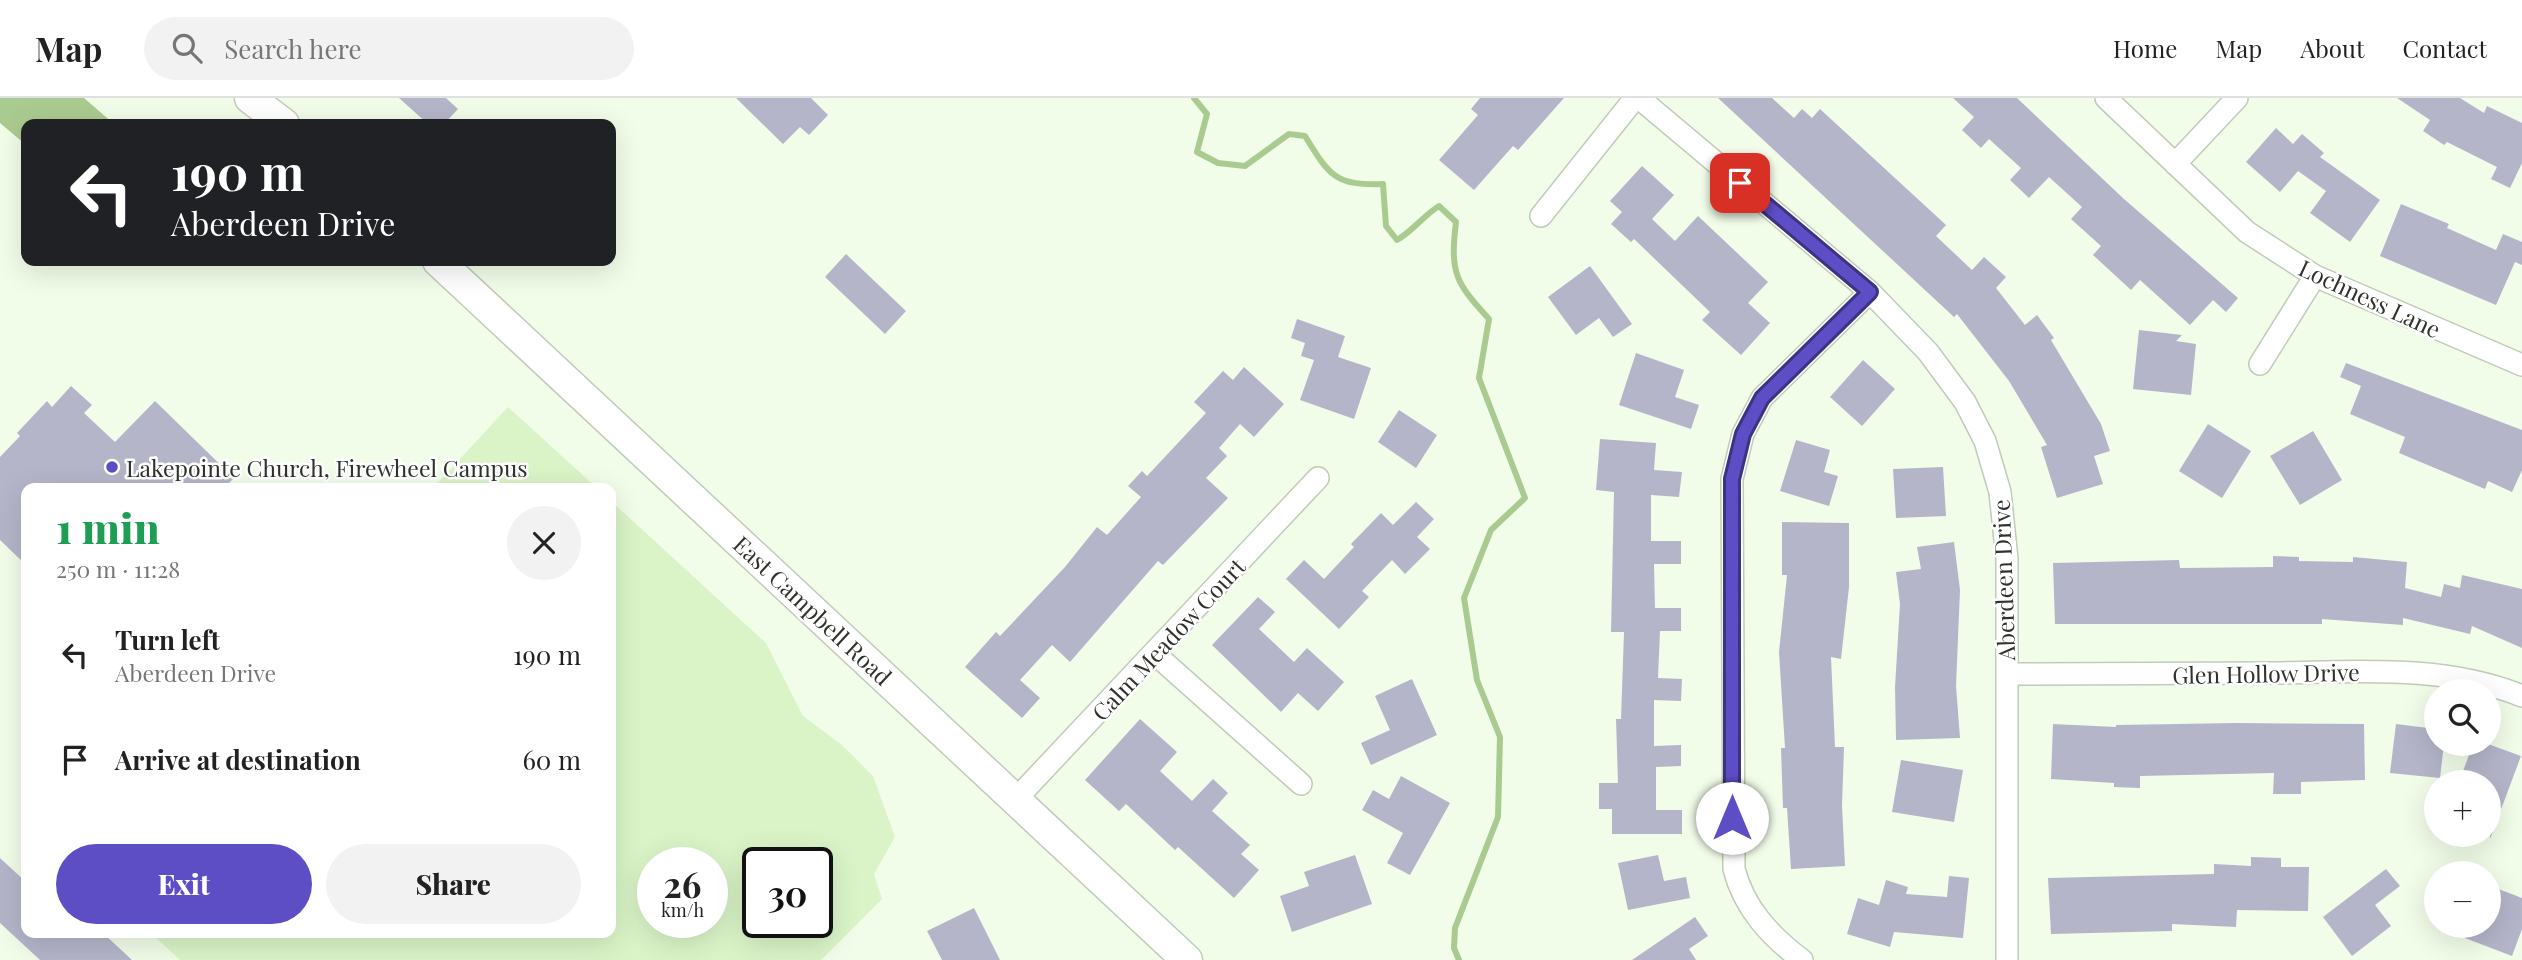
<!DOCTYPE html>
<meta charset="utf-8">
<style>
body{margin:0;font-family:"Playfair Display",serif;background:#f2f2f2;color:#222;height:100vh;display:flex;flex-direction:column;font-size:26px;white-space:nowrap}
*{box-sizing:border-box;margin:0}
p{font-size:23px;color:#767676}
.icon{flex:none;width:38px;height:38px;fill:none;stroke:currentColor;stroke-width:2;stroke-linecap:round;stroke-linejoin:round}
.map{position:relative;flex:1;overflow:hidden}
.sheet{position:absolute;left:21px;top:385px;width:595px;height:455px;display:flex;flex-direction:column;background:#fff;border-radius:14px;box-shadow:0 7px 28px #0002}
.sheet>*{flex:none}
.top-card{position:absolute;left:21px;top:21px;width:595px;height:147px;border-radius:14px;box-shadow:0 7px 28px #0002;background:#202124;color:#fff;overflow:hidden}
.tools{position:absolute;left:2424px;top:581px;display:grid;gap:14px}
.tools a{display:grid;place-items:center;width:77px;height:77px;border-radius:50%;background:#fff;box-shadow:0 7px 28px #0002;font-size:35px}
.speed{position:absolute;left:637px;top:749px;display:flex;gap:14px;font-size:35px;font-weight:700;text-align:center}
.speed>*{display:grid;place-content:center;width:91px;height:91px;border-radius:50%;background:#fff;box-shadow:0 7px 28px #0002;line-height:1}
.speed small{font-size:18px;font-weight:400}
.speed .limit{border:4px solid #111;border-radius:10px;background:#fff;color:#111}
.pin{position:absolute;display:grid;place-items:center;width:60px;height:60px;color:#fff;margin:-30px;border-radius:14px;box-shadow:0 4px 10px #0006}
.me{position:absolute;width:77px;margin:-38px;rotate:0deg;stroke-linejoin:round;filter:drop-shadow(0 0 5px #0008)}
.turn{display:flex;align-items:center;gap:24px;height:147px;padding:0 35px;font-size:32px}
.turn .icon{width:91px;height:91px;stroke-width:2.5}
.turn b{display:block;font-size:49px;line-height:60px}
.round{display:grid;place-items:center;flex:none;width:74px;height:74px;border-radius:37px;background:#f2f2f2}
.summary{display:flex;align-items:center;justify-content:space-between;height:119px;padding:0 35px}
h1{font-size:42px;font-weight:800;line-height:52px;color:#1e9e55}
.action{display:flex;gap:14px;margin-top:auto;padding:14px 35px}
.action a{flex:1;height:80px;border-radius:42px;background:#5e4ec6;color:#fff;font-size:28px;font-weight:800;line-height:80px;text-align:center}
.action a+a{background:#f2f2f2;color:#222}
ul{padding:0;list-style:none}
li{display:flex;align-items:center;gap:21px;height:105px;padding:0 35px}
li div{flex:1}
li b{display:block;font-size:26px}
li em{font-style:normal}
header{display:flex;align-items:center;gap:42px;box-sizing:border-box;height:98px;padding:0 35px;background:#fff;border-bottom:2px solid #e0e0e0}
header strong{font-size:33px}
nav{display:flex;gap:38px;margin-inline-start:auto;font-size:24px}
.search{width:490px;height:63px;background:#f2f2f2;display:flex;align-items:center;gap:18px;box-sizing:border-box;padding:0 24px;border-radius:38px;color:#767676;font-size:26px}
.map>svg:first-child{display:block}
</style>
<header>
<strong>Map</strong>
<div class="search"><svg class="icon" aria-label="search" viewBox="0 0 24 24"><circle cx="10" cy="10" r="6"/><path d="M15 15l6 6"/></svg>Search here</div>
<nav><a>Home</a><a>Map</a><a>About</a><a>Contact</a></nav>
</header>
<div class="map">
<svg width="2522" height="862" viewBox="0 0 2522 862">
<rect width="100%" height="100%" fill="#f1fde9"/>
<path fill="#daf4c7" fill-rule="evenodd" d="M508 309 597 390H433Z
M611 403 766 545 803 618 842 647 873 678 895 739 874 776 882 801 821 862H180L151 835H611ZM653 765H712V824H653ZM758 765H817V824H758Z"/>
<path fill="#aacb90" d="M0 0H84L114 26H26V47L0 25Z"/>
<g fill="none" stroke-linecap="round" stroke-linejoin="round">
<path stroke="#aacb90" stroke-width="6" d="M1194 0 1207 16 1197 54 1218 65 1245 68 1289 36 1305 38C1329 77 1335 88 1383 86L1386 128 1397 142C1413 133 1423 118 1439 108L1456 124C1450 175 1455 184 1489 221L1479 280 1525 400 1491 432 1464 500 1477 582 1500 639 1498 719 1455 830 1454 850 1459 862"/>
</g>
<path fill="#b5b5ca" d="M399 0H446L458 11 444 26H428Z
M736 0H811L828 17 809 37 800 29 783 46Z
M1480 0H1564L1518 52 1513 48 1474 92 1439 62 1478 17 1471 11Z
M1718 0H1772L1794 20 1802 11 1812 20 1820 11 1946 127 1936 138 1972 172 1984 159 2006 179 1996 190 2025 227 2037 217 2054 240 2051 242 2101 326 2110 353 2094 358 2103 386 2057 400 2041 349 2047 347 2009 283 1957 216 1954 219Z
M1953 0H2017L2124 101 2238 200 2226 214 2213 202 2190 227 2140 182 2131 192 2093 157 2101 148 2071 121 2082 109 2049 79 2029 100 2010 82 2021 70 1989 41 1981 50 1962 32 1974 19Z
M2397 0H2460L2484 15 2487 8 2522 25V65L2510 90 2491 81 2497 69 2447 44 2444 47 2423 33 2430 22Z
M2276 30 2293 46 2302 36 2324 55 2320 59 2380 102 2350 144 2310 115 2326 93 2298 73 2280 94 2246 64Z
M1642 68 1674 97 1652 121 1675 143 1698 118 1768 184 1748 205 1770 225 1741 257 1702 222 1710 214 1634 141 1631 144 1611 126 1622 114 1610 103Z
M2401 106 2449 126 2447 130 2496 152 2503 136 2522 144V167L2515 164 2496 207 2380 158Z
M846 156 906 213 885 236 825 179Z
M1590 168 1632 226 1613 239 1599 220 1576 237 1548 199Z
M1297 221 1345 238 1338 259 1371 270 1354 321 1300 302 1314 262 1301 258 1305 245 1291 240Z
M2139 232 2182 237 2176 243 2196 246 2191 297 2133 291Z
M1636 255 1684 272 1675 299 1699 307 1691 331 1619 307Z
M1863 262 1895 291 1862 328 1830 299Z
M2346 265 2522 332V372L2512 394 2488 383 2485 391 2399 355 2405 339 2350 316 2361 288 2340 279Z
M1244 269 1284 306 1254 339 1240 326 1219 350 1227 358 1206 380 1228 400 1163 467 1158 463 1070 564 1052 547 1020 582 1040 600 1022 620 965 569 996 534 1000 538 1065 469 1097 429 1107 437 1141 399 1128 388 1142 373 1147 378 1206 315 1194 304 1223 273 1233 282Z
M71 288 92 307 84 315 115 344 155 303 234 380 224 390H26V467L0 442V359L20 338 17 335 47 303 52 309Z
M1399 312 1437 337 1416 370 1378 344Z
M2208 326 2251 353 2222 400 2179 373Z
M2313 333 2342 382 2300 407 2270 358Z
M1600 341 1656 345 1654 372 1682 374 1679 399 1651 397V443H1681V466H1654L1655 510H1681V533H1660L1658 580 1682 581 1681 603 1654 602V648L1681 647V668L1656 669V712H1682V736H1612V711H1599V685H1618L1616 621H1621L1624 534H1611L1614 394 1596 392Z
M1796 342 1830 352 1824 374 1838 378 1829 408 1780 393Z
M1943 369 1946 418 1896 420 1893 371Z
M1416 404 1434 421 1417 439 1430 451 1405 476 1392 462 1362 493 1369 499 1339 531 1286 481 1304 462 1324 481 1354 449 1351 446 1381 415 1393 427Z
M1782 424 1849 425V489L1841 561 1831 559 1835 649H1844L1842 708 1845 768 1791 771 1787 710H1783L1781 650H1785L1779 554 1787 477H1782Z
M1954 444 1960 492 1956 588 1960 640 1896 642 1895 589 1900 506 1896 474 1921 471 1917 449Z
M2273 458 2299 459V463L2353 464V459L2407 464 2405 490 2441 499 2444 486 2460 490 2462 477 2522 491V550L2472 528 2470 536 2403 520V527L2322 521V526H2055L2053 465 2179 462 2180 470 2273 469Z
M1258 499 1275 514 1259 531 1294 564 1307 550 1344 584 1318 613 1298 595 1281 614 1212 547Z
M1412 581 1437 637 1371 667 1361 645 1390 632 1375 598Z
M1140 621 1177 654 1160 673 1192 703 1213 681 1228 695 1212 713 1250 747 1241 756 1259 772 1234 800 1178 749 1175 752 1126 706 1119 713 1085 682Z
M2237 625 2364 626 2365 682 2301 684V696H2273L2274 675 2140 678V690L2114 689V685L2051 681 2053 626 2116 629V627Z
M2396 626 2436 631V646H2444L2440 680 2390 675Z
M2473 646H2488L2521 658 2490 741 2488 684H2459Z
M1901 662 1963 672 1954 724 1892 714Z
M1401 678 1450 705 1410 777 1387 765 1403 735 1362 712 1373 692 1389 701Z
M1355 757 1372 806 1292 834 1280 798 1309 788 1304 774Z
M1658 757 1664 783 1686 779 1690 800 1628 812 1618 765Z
M2251 759 2281 760V769H2309L2308 813 2237 812 2236 829 2172 826V833L2051 836 2048 780 2214 776V766L2251 768Z
M0 760 26 784V835H103L132 862H40L0 825Z
M2386 771 2400 788 2375 807 2391 828 2352 858 2323 819Z
M1949 778 1969 780 1963 840 1894 834 1890 849 1847 836 1858 800 1879 807 1886 782 1908 789 1906 796 1947 799Z
M2488 787 2522 800V831L2512 858 2436 829 2488 828Z
M974 810 1000 862H942L927 833Z
M1695 819 1708 838 1689 851 1696 862H1632Z"/>
<g fill="none" stroke-linecap="round" stroke-linejoin="round">
<g stroke="#c0cbb8" stroke-width="24">
<path id="minor" d="M1639 0 1870 194 1928 254 1965 304 1985 343 2000 394 2007 461V862
M2106 0 2247 134 2315 178 2522 267
M2175 66 2237 0
M1541 118 1635 0
M2260 266 2315 178
M1155 556 1301 686
M2007 576C2096 576 2185 576 2274 575 2356 574 2444 566 2522 598
M1016 701 1318 380
M1802 862C1770 838 1744 810 1734 771L1732 381 1743 336 1762 300 1870 194"/>
</g>
<g stroke="#c0cbb8" stroke-width="33">
<path id="secondary" d="M250 0 284 26
M438 163 1187 862"/>
</g>
<use href="#minor" stroke="#fff" stroke-width="21"/>
<use href="#secondary" stroke="#fff" stroke-width="30"/>
</g>
<g fill="none" stroke-linecap="round" stroke-linejoin="round">
<g stroke="#3d3381" stroke-width="18">
<path id="route" d="M1732 720V381L1743 336 1762 300 1870 194 1740 85"/>
</g>
<use href="#route" stroke="#5e4ec6" stroke-width="12"/>
</g>
<circle fill="#5e4ec6" stroke="#fff" stroke-width="2.5" cx="112" cy="369" r="7"/>
<g text-anchor="middle" dominant-baseline="central" stroke-width="5" stroke-linejoin="round" paint-order="stroke">
<g font-size="23" fill="#2e322b" stroke="#fff">
<text transform="translate(2370 200) rotate(25)">Lochness Lane</text>
<text transform="translate(2003 482) rotate(-92)">Aberdeen Drive</text>
<text transform="translate(813 512) rotate(43)">East Campbell Road</text>
<text transform="translate(1168 541) rotate(-47)">Calm Meadow Court</text>
<text transform="translate(2266 575) rotate(-1)">Glen Hollow Drive</text>
</g>
<g font-size="23" fill="#2e322b" stroke="#fff" text-anchor="start">
<text x="126" y="369">Lakepointe Church, Firewheel Campus</text>
</g>
</g>
</svg>
<div class="tools">
<a><svg class="icon" aria-label="search" viewBox="0 0 24 24"><circle cx="10" cy="10" r="6"/><path d="M15 15l6 6"/></svg></a>
<a>+</a>
<a>−</a>
</div>
<div class="speed"><div>26<small>km/h</small></div><div class="limit">30</div></div>
<div class="pin" style="left:1740px;top:85px;background:#d93025"><svg class="icon" aria-label="arrive" viewBox="0 0 24 24"><path d="M6 21V4h12l-3 4 3 4H6"/></svg></div>
<svg class="me" style="left:1732px;top:720px" viewBox="-20 -20 40 40"><circle r="19" fill="#fff"/><path d="M0-13L10 11 0 6-10 11z" fill="#5e4ec6"/></svg>
<div class="top-card">
<div class="turn"><svg class="icon" aria-label="left" viewBox="0 0 24 24"><path d="M17 20v-9H6M10 6l-5 5 5 5"/></svg><div><b>190 m</b>Aberdeen Drive</div></div>
</div>
<section class="sheet">
<div class="summary"><div><h1>1 min</h1><p>250 m · 11:28</p></div><a class="round"><svg class="icon" aria-label="close" viewBox="0 0 24 24"><path d="M6 6l12 12M18 6L6 18"/></svg></a></div>
<ul>
<li><svg class="icon" aria-label="left" viewBox="0 0 24 24"><path d="M17 20v-9H6M10 6l-5 5 5 5"/></svg><div><b>Turn left</b><p>Aberdeen Drive</p></div><em>190 m</em></li>
<li><svg class="icon" aria-label="arrive" viewBox="0 0 24 24"><path d="M6 21V4h12l-3 4 3 4H6"/></svg><div><b>Arrive at destination</b></div><em>60 m</em></li>
</ul>
<div class="action"><a>Exit</a><a>Share</a></div>
</section>
</div>
